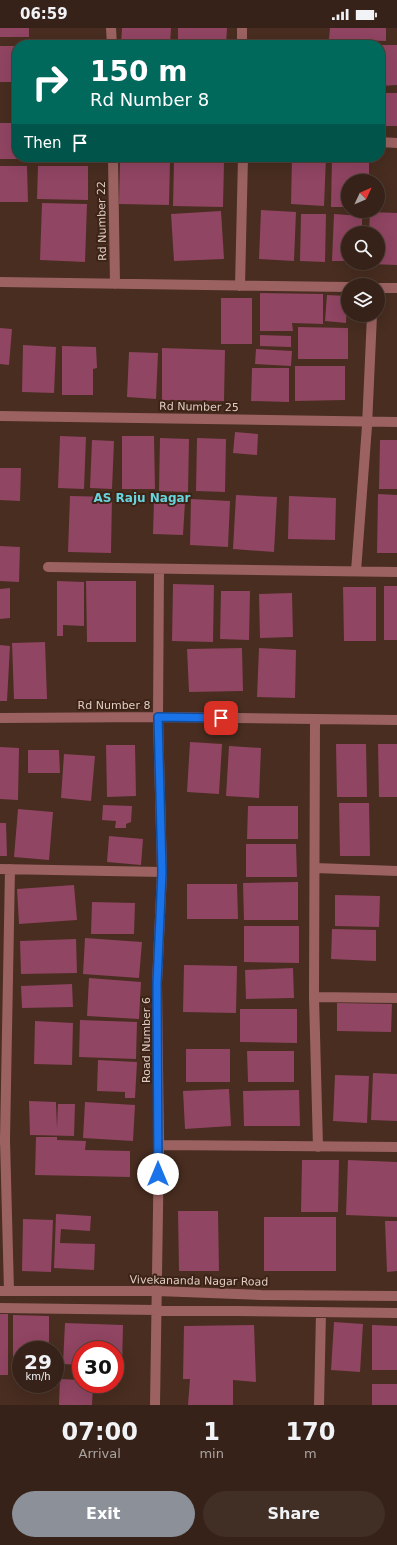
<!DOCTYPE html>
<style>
body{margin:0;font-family:"DejaVu Sans",sans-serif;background:#412f25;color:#f1f3f6;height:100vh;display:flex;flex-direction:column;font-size:15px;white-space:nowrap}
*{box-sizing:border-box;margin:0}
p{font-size:13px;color:#aaa4a2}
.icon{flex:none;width:22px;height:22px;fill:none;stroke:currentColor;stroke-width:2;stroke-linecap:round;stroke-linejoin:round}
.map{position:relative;height:1377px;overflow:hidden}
.side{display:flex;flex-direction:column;background:#362218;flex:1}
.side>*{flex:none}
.hud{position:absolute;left:12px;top:12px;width:373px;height:122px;border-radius:16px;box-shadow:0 4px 16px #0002,0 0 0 1px #503f37;background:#00695c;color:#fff;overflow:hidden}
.needle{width:26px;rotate:46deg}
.controls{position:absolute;left:341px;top:146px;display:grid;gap:8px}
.controls a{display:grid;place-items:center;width:44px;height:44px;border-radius:50%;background:#362218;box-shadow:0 4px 16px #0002,0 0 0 1px #503f37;font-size:20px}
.speed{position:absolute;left:12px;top:1313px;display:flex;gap:8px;font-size:20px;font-weight:700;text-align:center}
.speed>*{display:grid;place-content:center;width:52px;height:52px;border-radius:50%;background:#362218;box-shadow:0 4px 16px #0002,0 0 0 1px #503f37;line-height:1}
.speed small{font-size:10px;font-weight:400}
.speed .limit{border:6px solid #d22;background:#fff;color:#111}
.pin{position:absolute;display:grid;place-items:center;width:34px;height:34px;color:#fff;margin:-17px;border-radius:8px;box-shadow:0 2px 6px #0006}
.me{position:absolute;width:44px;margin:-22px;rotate:0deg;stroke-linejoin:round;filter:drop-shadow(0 0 3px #0008)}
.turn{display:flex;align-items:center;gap:14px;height:84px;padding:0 12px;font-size:18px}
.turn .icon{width:52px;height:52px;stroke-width:2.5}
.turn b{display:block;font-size:28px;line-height:34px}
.then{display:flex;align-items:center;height:38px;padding:0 12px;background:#0003;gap:8px;font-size:15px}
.eta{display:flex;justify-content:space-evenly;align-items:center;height:68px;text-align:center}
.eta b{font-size:24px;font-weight:700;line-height:28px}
.button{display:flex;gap:8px;margin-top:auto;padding:8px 12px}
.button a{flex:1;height:46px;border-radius:24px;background:#8c9099;color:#fff;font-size:16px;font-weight:700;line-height:46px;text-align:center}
.button a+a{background:#412f25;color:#f1f3f6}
.status{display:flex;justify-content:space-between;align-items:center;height:28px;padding:0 20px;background:#362218;direction:ltr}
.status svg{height:11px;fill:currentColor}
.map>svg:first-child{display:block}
</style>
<div class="status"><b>06:59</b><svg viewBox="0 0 49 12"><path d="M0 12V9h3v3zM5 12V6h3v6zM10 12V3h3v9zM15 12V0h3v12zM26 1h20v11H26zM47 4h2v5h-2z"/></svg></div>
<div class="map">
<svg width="397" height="1377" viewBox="0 0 397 1377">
<rect width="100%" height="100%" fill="#482d20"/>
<path fill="#904562" d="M0 0H29V9H0Z
M122 0H171L170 17H121Z
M178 0H227L226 17H178Z
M330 0H386V13L329 11Z
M380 17H397V57L380 58Z
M0 18H17V54H0Z
M383 65H397V98H383Z
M0 95H17V129H25V131H0Z
M38 129H82V131H38Z
M292 129H326L324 178 291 176Z
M332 129H369V153H348V179H331Z
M120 131 170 132 169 177 119 176Z
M174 133 224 134 223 179 173 178Z
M0 138H27L28 174H0Z
M38 138H88V172L37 171Z
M42 175 87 176 85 234 40 232Z
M261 182 296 184 294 233 259 231Z
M221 183 224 231 174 233 171 186Z
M370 184 397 185V237L371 236V235H378V205H369Z
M301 186H326L325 234 300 233Z
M334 186 362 188V205H348V233H332Z
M260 265 323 266V296L292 295 293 303H260Z
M327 267 347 268 346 295 325 293Z
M221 270H252V316H221Z
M298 299 348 300V331H298Z
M0 300 12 301 9 337 0 336Z
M260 307 291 308V319L260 318Z
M23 317 56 319 54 365 22 364Z
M62 318 96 319 97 340 93 341V367H62Z
M162 320 225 322 224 373 162 372Z
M256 321 292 323 291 338 255 336Z
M129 324 158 325 156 371 127 369Z
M295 338H345V372L295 373Z
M252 340H289V374L251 373Z
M235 404 258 406 257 427 233 425Z
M60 408 86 409 84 461 58 460Z
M122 408H154L155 461H122Z
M160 410 189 411 188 464 159 463Z
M197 410 226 411 225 464 196 463Z
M92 412 114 413 112 461 90 460Z
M380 412H397V461H379Z
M0 440H21L20 473 0 472Z
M378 466 397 467V525H377Z
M236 467 277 469 274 524 233 521Z
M70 468 112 469 111 525 68 524Z
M289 468 336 470 335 512 288 511Z
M191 471 230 473 228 519 190 517Z
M154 472 185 474 183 507 153 506Z
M0 518 20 519 19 554 0 553Z
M57 553 84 554V598L63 597V608H57Z
M86 553H136V614H87Z
M173 556 214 557 213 614 172 613Z
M384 558H397V612H384Z
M343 559H376V613H344Z
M10 560V590L0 591V561Z
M221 563H250L249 612 220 611Z
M292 565 293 609 260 610 259 566Z
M45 614 47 671H14L12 615Z
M0 617 10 618 7 673H0Z
M242 620 243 663 189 664 187 621Z
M259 620 296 622 295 670 257 669Z
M190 714 222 716 219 766 187 764Z
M336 716H366L367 769H337Z
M378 716H397V769H379Z
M106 717H135L136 768 107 769Z
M229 718 261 720 259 770 226 768Z
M0 719 19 720 18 772 0 771Z
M28 722H59L60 745H28Z
M64 726 95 728 91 773 61 770Z
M339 775H369L370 828H340Z
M103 777 132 778 131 794 126 796V800H115L116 793 102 792Z
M248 778H298V811H247Z
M18 781 53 784 49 832 14 829Z
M0 795H6L7 828H0Z
M109 808 143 811 141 837 107 834Z
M246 816H296L297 849H246Z
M298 854V892H244L243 855Z
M187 856H237L238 891H187Z
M74 857 77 892 19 896 17 861Z
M335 867 380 868 379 899 335 898Z
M92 874 135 875 134 906H91Z
M244 898H299V935L244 934Z
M332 901 376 902V933L331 931Z
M85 910 142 914 139 950 83 946Z
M76 911 77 945 21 946 20 913Z
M184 937 237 938 236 985 183 984Z
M293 940 294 970 246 971 245 942Z
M89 950 141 954 139 991 87 988Z
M72 956 73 979 22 980 21 958Z
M337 975 392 976 391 1004 337 1003Z
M240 981H297V1015L240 1014Z
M80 992 137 994 136 1031 79 1029Z
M35 993 73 995 72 1037 34 1036Z
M186 1021H230V1054H186Z
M247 1023H294V1054H248Z
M98 1032 137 1034 135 1070H125V1064L97 1063Z
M373 1045 397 1046V1093L371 1092Z
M335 1047 369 1048 367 1095 333 1093Z
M229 1061 231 1098 185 1101 183 1063Z
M299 1062 300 1098H244L243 1063Z
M29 1073 56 1074 57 1100 58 1076H75L74 1108 30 1107Z
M85 1074 135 1077 133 1113 83 1110Z
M36 1109H57V1112L86 1113 85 1122 130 1123V1149L35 1147Z
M302 1132H339L338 1184H301Z
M348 1132 397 1134V1189L346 1187Z
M178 1183H218L219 1243H179Z
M56 1186 91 1188 90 1203 61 1201 60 1215 95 1216 94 1242 54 1240Z
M264 1189H336V1243H264Z
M23 1191 53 1192 51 1244 22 1243Z
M385 1193H397V1243L387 1244Z
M0 1286H8V1347H0Z
M13 1287 49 1288V1322H21V1345H13Z
M334 1294 363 1296 360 1344 331 1342Z
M65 1295 123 1297 122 1338H115V1322H81V1337L63 1336Z
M254 1297 256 1354 233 1352V1377H188L190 1351H183L184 1298Z
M372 1297 397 1298V1342H372Z
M60 1351 81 1352V1356H93L92 1377H59Z
M372 1356H397V1377H372Z"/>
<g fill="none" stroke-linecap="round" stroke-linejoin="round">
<path stroke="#9b6261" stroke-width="10" d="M111 0 112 17
M242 0V17
M380 114 397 115
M113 129 115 256
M0 254 348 259
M240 258 243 129
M378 260H397
M0 388 397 394
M48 539 397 544
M356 543 367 398 372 287
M0 690 158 689 397 692
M315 692 314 969 318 1119
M315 840 397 843
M0 841 162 844
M314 969 397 970
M0 1112H5L9 1263
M5 1112 10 841
M159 1117 397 1119
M0 1263H157L261 1267 397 1268
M0 1280 397 1285
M155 1377 159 1117 157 955 162 844 158 689 159 541
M319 1377 321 1284"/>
</g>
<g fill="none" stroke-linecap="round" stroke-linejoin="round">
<g stroke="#114b97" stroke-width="10">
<path id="route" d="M158 1146 157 955 162 844 158 689 221 690"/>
</g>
<use href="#route" stroke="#1a73e8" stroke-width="7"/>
</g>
<g text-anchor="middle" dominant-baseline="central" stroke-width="4" stroke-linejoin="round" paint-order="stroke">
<g font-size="11" fill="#dfcdc5" stroke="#3d2316">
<text transform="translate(102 193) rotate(-91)">Rd Number 22</text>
<text transform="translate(199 379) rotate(1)">Rd Number 25</text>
<text x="114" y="677">Rd Number 8</text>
<text transform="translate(146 1012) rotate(-90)">Road Number 6</text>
<text transform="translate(199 1253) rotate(1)">Vivekananda Nagar Road</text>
</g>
<g font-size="12" font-weight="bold" fill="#68d4de" stroke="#3d2316">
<text x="142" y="470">AS Raju Nagar</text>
</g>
</g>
</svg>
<div class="controls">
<a><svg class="needle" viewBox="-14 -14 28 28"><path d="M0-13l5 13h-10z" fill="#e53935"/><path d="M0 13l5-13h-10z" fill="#aaa4a2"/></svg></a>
<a><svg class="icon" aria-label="search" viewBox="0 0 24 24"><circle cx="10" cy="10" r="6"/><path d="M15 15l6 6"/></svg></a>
<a><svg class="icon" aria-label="layers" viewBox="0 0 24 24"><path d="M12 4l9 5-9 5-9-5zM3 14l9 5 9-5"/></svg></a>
</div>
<div class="speed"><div>29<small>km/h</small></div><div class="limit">30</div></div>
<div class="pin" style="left:221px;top:690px;background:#d93025"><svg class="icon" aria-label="arrive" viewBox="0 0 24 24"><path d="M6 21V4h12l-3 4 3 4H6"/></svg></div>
<svg class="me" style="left:158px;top:1146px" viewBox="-20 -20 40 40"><circle r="19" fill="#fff"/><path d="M0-13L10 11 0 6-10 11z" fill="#1a73e8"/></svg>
<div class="hud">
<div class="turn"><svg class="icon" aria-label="right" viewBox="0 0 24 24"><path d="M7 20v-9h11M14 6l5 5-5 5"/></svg><div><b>150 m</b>Rd Number 8</div></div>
<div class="then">Then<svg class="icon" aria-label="arrive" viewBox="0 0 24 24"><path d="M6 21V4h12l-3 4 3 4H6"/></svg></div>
</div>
</div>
<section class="side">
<div class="eta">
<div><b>07:00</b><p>Arrival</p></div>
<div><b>1</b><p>min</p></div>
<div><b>170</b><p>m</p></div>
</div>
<div class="button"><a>Exit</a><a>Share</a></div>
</section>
